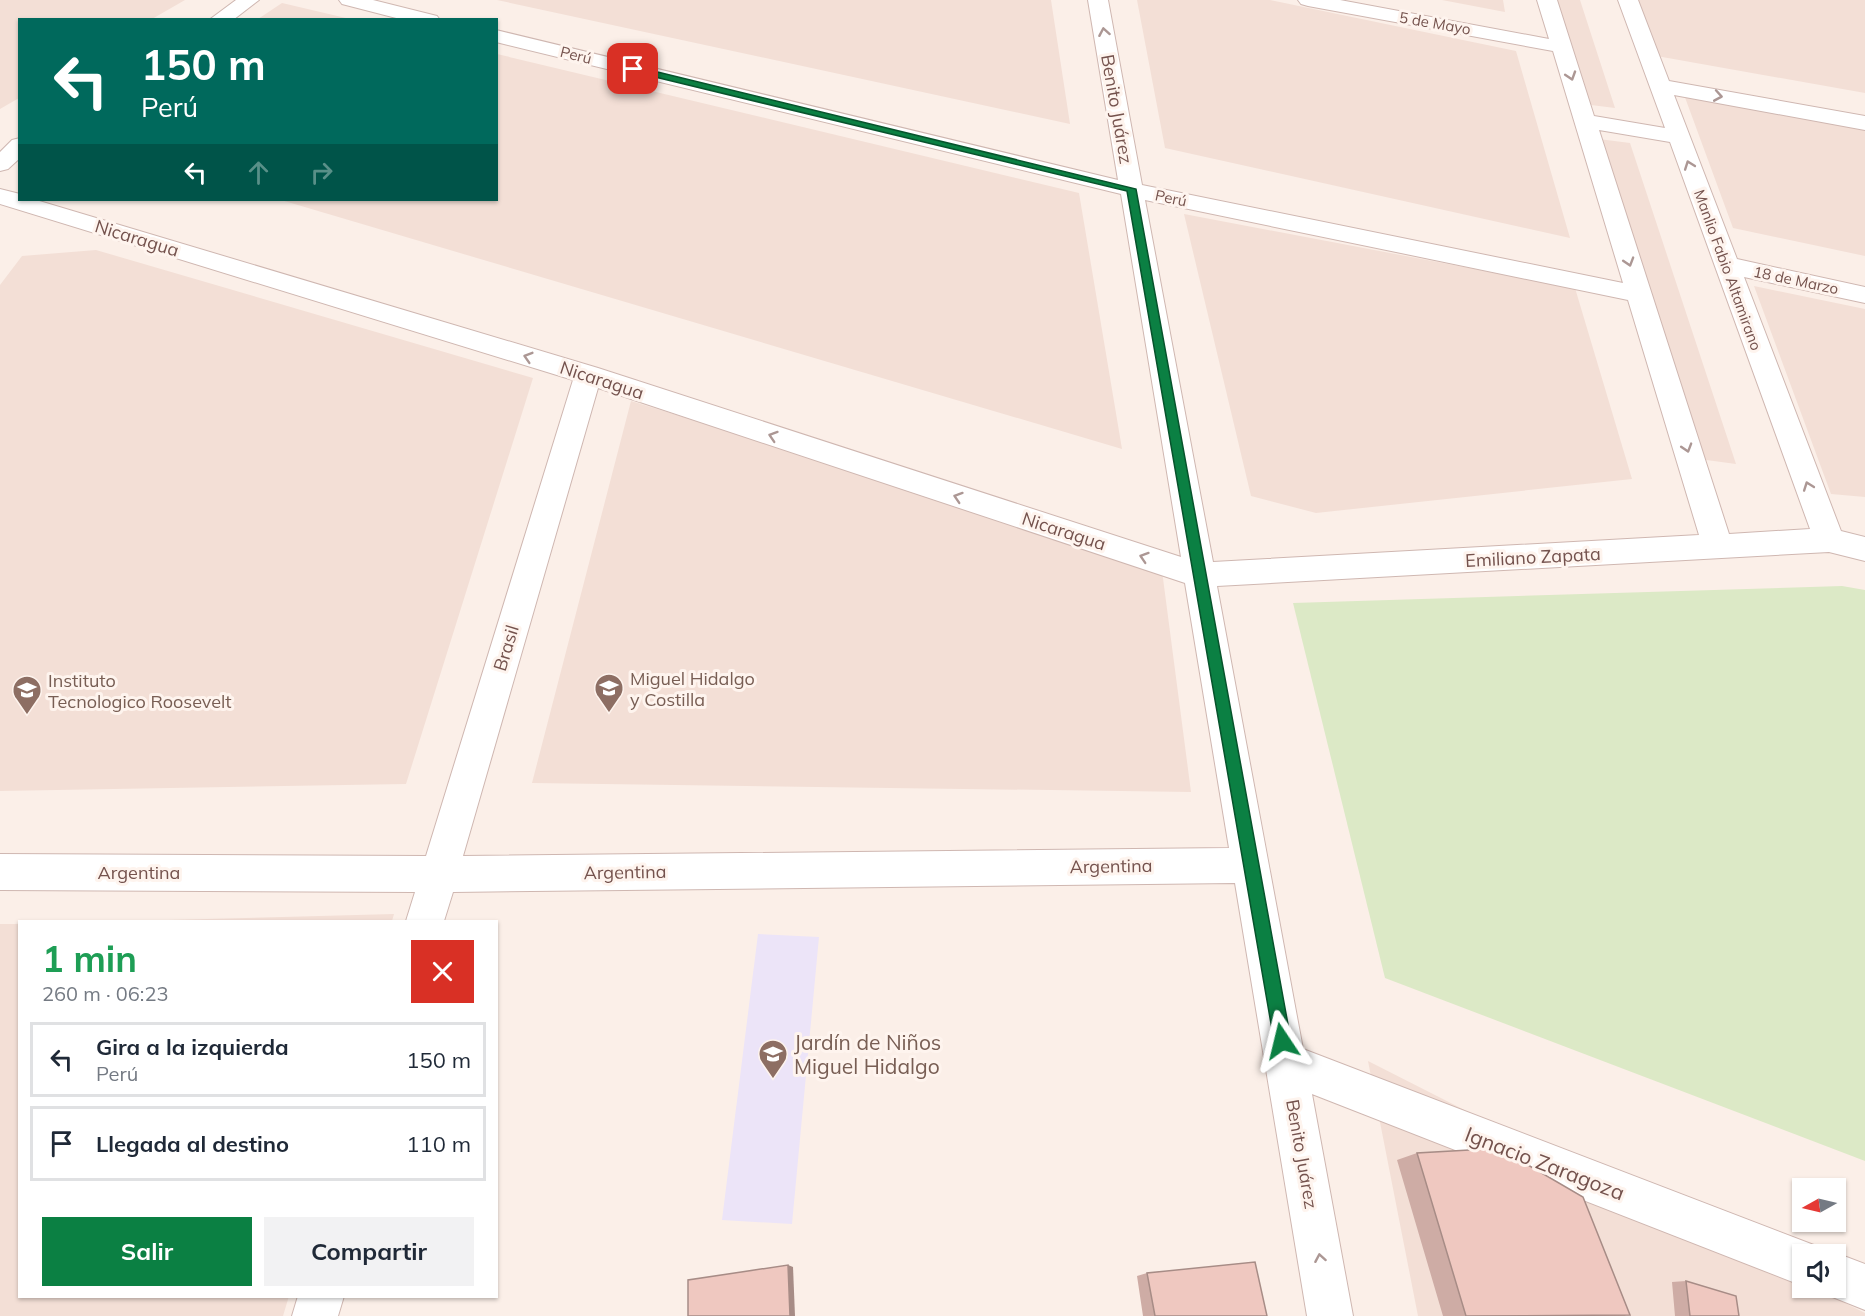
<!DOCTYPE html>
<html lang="es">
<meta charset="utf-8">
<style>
body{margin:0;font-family:Mulish,sans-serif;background:#f2f2f3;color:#1f2937;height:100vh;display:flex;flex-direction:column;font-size:22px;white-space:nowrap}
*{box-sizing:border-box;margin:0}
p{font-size:20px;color:#747a83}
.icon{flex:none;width:33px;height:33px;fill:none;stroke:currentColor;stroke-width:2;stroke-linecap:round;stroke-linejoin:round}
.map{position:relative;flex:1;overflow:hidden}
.drawer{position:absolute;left:18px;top:920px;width:480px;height:378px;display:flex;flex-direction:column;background:#fff;border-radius:0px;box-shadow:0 2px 4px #0004}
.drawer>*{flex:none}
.banner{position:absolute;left:18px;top:18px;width:480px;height:183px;border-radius:0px;box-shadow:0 2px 4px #0004;background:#00695c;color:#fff;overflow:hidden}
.needle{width:39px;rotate:262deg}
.controls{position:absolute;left:1792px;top:1178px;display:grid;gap:12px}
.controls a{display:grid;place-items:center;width:54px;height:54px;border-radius:0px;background:#fff;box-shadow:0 2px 4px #0004;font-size:30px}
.pin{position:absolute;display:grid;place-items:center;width:51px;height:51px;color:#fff;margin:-26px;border-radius:12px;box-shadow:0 3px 9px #0006}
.me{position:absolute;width:66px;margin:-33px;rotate:350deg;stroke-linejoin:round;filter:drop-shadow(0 0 4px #0008)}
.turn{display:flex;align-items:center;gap:21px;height:126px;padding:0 24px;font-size:27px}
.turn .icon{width:78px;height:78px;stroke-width:2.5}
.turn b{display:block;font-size:42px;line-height:51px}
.lanes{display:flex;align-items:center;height:57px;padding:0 24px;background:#0003;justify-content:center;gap:30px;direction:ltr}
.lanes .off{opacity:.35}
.round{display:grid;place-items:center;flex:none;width:63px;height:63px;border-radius:0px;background:#f2f2f3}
.overview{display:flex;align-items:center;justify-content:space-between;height:102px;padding:0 24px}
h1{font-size:36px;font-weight:700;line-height:45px;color:#1e9e55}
.button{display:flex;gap:12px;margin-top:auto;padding:12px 24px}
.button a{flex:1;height:69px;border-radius:0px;background:#0b8043;color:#fff;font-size:24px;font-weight:700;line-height:69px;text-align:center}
.button a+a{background:#f2f2f3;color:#1f2937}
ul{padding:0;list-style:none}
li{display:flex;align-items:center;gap:18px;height:75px;margin:0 12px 9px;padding:0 12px;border:3px solid #e0e1e3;border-radius:0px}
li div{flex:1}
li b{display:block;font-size:22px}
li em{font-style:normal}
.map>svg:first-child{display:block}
</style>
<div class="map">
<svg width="1865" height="1316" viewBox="0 0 1865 1316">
<rect width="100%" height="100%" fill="#fbefe8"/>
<path fill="#f3dfd6" d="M0 0H185L152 19 20 20 19 98 0 109Z
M497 0H1051L1070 124Z
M1137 0H1270L1516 51 1570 238 1165 148Z
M1442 0H1503L1505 12Z
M1545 0H1580L1615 108 1575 103Z
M1632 0H1865V93L1651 55Z
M282 3 350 19H258Z
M497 54 1079 193 1122 449 281 200H496Z
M1683 92 1865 126V256L1733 228Z
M1591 138 1630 143 1736 464 1684 457Z
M1184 214 1575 288 1632 479 1316 513 1251 496Z
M96 250 533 378 406 784 0 791V285L22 256Z
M1754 286 1865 309V497L1831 494Z
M631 401 1161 563 1191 792 532 783Z
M394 914 392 921H129Z
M0 924H19L20 1296H289L283 1316H0Z
M1368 1061 1803 1282V1287H1813L1865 1313V1316H1418Z"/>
<path fill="#ece4f8" d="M758 934 819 937 792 1224 722 1220Z"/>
<path fill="#dce9c6" d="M1842 586 1865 590V1161L1385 978 1293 603Z"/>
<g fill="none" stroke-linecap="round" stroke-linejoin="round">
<g stroke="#cfb7b1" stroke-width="2">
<path id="minor" d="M236 0H259L233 20H209Z
M339 0H373L437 16 440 20H404L342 4Z
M1088 0H1108L1142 185 1623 283 1553 51 1308 6 1301 4 1298 0H1340L1549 39 1537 0H1557L1594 116 1665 128 1618 0H1638L1669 81 1865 116V130L1674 95 1737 259 1865 287V303L1744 277 1841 531 1865 537V561L1829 552 1217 586 1303 1049 1819 1247 1822 1254H1803V1286L1312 1094 1353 1316H1307L1235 883 453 892 444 921H406L415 892 0 890V854L426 856 573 380 0 204V189L20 194V200H36L598 368 1181 557 1121 194 496 42V30L1118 180ZM1599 130 1670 142 1810 529 1729 534ZM1145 200 1628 300 1699 535 1213 562ZM598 388 1185 583 1229 848 463 856Z
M20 138V158L8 169 0 171V152L12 140Z
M1836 1253 1865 1264V1310L1820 1292 1818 1287H1836V1254H1834Z
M298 1296H344L338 1316H292Z"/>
</g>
<use href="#minor" fill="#fff" fill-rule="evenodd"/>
</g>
<path fill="#ceaca5" d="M1417 1153 1626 1316H1443L1397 1160Z
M1147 1273 1267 1316H1143L1137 1276Z
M1686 1281 1739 1316H1675L1672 1282Z"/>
<path fill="#a78c86" d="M788 1265 793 1267 795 1316H790Z"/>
<path fill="#efc8c0" stroke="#a78c86" stroke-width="1.5" d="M1487 1149 1528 1165 1583 1197 1630 1315 1466 1316 1417 1153Z
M1255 1262 1267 1316H1155L1147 1273Z
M788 1265 790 1316H688V1280Z
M1686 1281 1736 1296 1739 1316H1690Z"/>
<defs><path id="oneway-chevron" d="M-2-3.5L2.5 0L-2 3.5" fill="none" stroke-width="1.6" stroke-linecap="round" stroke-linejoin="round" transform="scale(1.5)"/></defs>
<g stroke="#ac9794">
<use href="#oneway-chevron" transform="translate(1104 32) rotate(-100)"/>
<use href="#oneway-chevron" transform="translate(1571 76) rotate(72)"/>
<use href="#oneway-chevron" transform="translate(1718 96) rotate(10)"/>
<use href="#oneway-chevron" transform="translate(1689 165) rotate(-110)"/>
<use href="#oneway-chevron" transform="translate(1629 262) rotate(73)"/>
<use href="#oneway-chevron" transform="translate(528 357) rotate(-163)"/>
<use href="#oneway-chevron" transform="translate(773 436) rotate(-162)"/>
<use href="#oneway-chevron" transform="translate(1687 448) rotate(73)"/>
<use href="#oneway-chevron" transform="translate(1808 486) rotate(-110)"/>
<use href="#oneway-chevron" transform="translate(958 497) rotate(-162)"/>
<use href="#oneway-chevron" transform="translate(1144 557) rotate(-162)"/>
<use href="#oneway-chevron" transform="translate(1320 1258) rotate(-100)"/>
</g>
<path fill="#0b8043" stroke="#07532c" stroke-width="1.5" d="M633 66 1136 189 1291 1041 1288 1047 1282 1049 1276 1047 1274 1041 1127 191 630 71V67Z"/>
<defs>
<g id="school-pin" transform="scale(1.5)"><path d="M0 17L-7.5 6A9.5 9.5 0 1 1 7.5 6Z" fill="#8d6e63" stroke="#fef4ee"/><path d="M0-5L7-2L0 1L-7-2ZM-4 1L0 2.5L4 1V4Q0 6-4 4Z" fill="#fff"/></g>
<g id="university-pin" transform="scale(1.5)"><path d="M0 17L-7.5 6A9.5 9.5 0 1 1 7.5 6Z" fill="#8d6e63" stroke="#fef4ee"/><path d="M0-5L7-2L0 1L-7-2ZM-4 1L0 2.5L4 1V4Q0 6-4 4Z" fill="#fff"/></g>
</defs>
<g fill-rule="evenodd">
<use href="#school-pin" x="609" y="688"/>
<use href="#university-pin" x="27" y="690"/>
<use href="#school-pin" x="773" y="1054"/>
</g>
<g text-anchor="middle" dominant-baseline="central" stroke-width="6" stroke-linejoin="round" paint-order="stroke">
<g font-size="15" fill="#74524d" stroke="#fef4ee">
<text transform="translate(1435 23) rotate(10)">5 de Mayo</text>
<text transform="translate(576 55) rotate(14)">Perú</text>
<text transform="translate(1171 198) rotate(12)">Perú</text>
<text transform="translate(1728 270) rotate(70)">Manlio Fabio Altamirano</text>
<text transform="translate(1796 280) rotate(12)">18 de Marzo</text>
</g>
<g font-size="18" fill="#74524d" stroke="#fef4ee">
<text transform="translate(1117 109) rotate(80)">Benito Juárez</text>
<text transform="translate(137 238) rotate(17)">Nicaragua</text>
<text transform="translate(602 380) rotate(18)">Nicaragua</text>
<text transform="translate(1064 531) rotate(18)">Nicaragua</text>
<text transform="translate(1533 557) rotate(-3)">Emiliano Zapata</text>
<text transform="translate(506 648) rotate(-73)">Brasil</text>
<text transform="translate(1111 866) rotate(-1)">Argentina</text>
<text x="139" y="872">Argentina</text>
<text transform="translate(625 872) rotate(-1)">Argentina</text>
<text transform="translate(1302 1154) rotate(80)">Benito Juárez</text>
</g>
<g font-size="18" fill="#785e54" stroke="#fef4ee" text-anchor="start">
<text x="630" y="678">Miguel Hidalgo<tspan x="630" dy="21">y Costilla</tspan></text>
<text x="48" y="680">Instituto<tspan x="48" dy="21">Tecnologico Roosevelt</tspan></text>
</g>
<g font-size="21" fill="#785e54" stroke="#fef4ee" text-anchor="start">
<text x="794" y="1042">Jardín de Niños<tspan x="794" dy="24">Miguel Hidalgo</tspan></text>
</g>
<g font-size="21" fill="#74524d" stroke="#fef4ee">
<text transform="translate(1545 1163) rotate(21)">Ignacio Zaragoza</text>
</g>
</g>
</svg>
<div class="controls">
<a><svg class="needle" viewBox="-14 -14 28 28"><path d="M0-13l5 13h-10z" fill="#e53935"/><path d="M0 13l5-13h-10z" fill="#747a83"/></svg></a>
<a><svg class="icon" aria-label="sound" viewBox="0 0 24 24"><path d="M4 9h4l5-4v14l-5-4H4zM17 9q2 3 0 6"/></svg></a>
</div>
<div class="pin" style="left:633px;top:69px;background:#d93025"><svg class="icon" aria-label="arrive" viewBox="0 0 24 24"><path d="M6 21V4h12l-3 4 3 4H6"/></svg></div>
<svg class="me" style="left:1282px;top:1041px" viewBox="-20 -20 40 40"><path d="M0-17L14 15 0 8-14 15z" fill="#0b8043" stroke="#fff" stroke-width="4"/></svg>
<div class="banner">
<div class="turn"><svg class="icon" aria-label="left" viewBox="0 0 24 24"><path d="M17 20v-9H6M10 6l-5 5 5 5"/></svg><div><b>150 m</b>Perú</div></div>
<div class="lanes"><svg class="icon" aria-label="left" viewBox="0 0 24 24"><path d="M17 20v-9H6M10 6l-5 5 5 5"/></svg><svg class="icon off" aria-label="ahead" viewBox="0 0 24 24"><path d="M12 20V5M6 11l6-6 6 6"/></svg><svg class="icon off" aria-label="right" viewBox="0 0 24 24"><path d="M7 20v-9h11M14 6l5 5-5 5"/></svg></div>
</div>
<section class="drawer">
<div class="overview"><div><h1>1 min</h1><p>260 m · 06:23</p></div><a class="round" style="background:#d93025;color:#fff"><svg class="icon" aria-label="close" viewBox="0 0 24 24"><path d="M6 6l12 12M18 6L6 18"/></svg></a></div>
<ul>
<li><svg class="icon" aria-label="left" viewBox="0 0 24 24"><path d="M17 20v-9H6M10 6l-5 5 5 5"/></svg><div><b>Gira a la izquierda</b><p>Perú</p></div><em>150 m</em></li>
<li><svg class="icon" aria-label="arrive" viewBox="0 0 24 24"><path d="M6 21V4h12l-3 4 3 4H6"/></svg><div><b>Llegada al destino</b></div><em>110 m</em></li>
</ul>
<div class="button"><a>Salir</a><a>Compartir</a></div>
</section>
</div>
